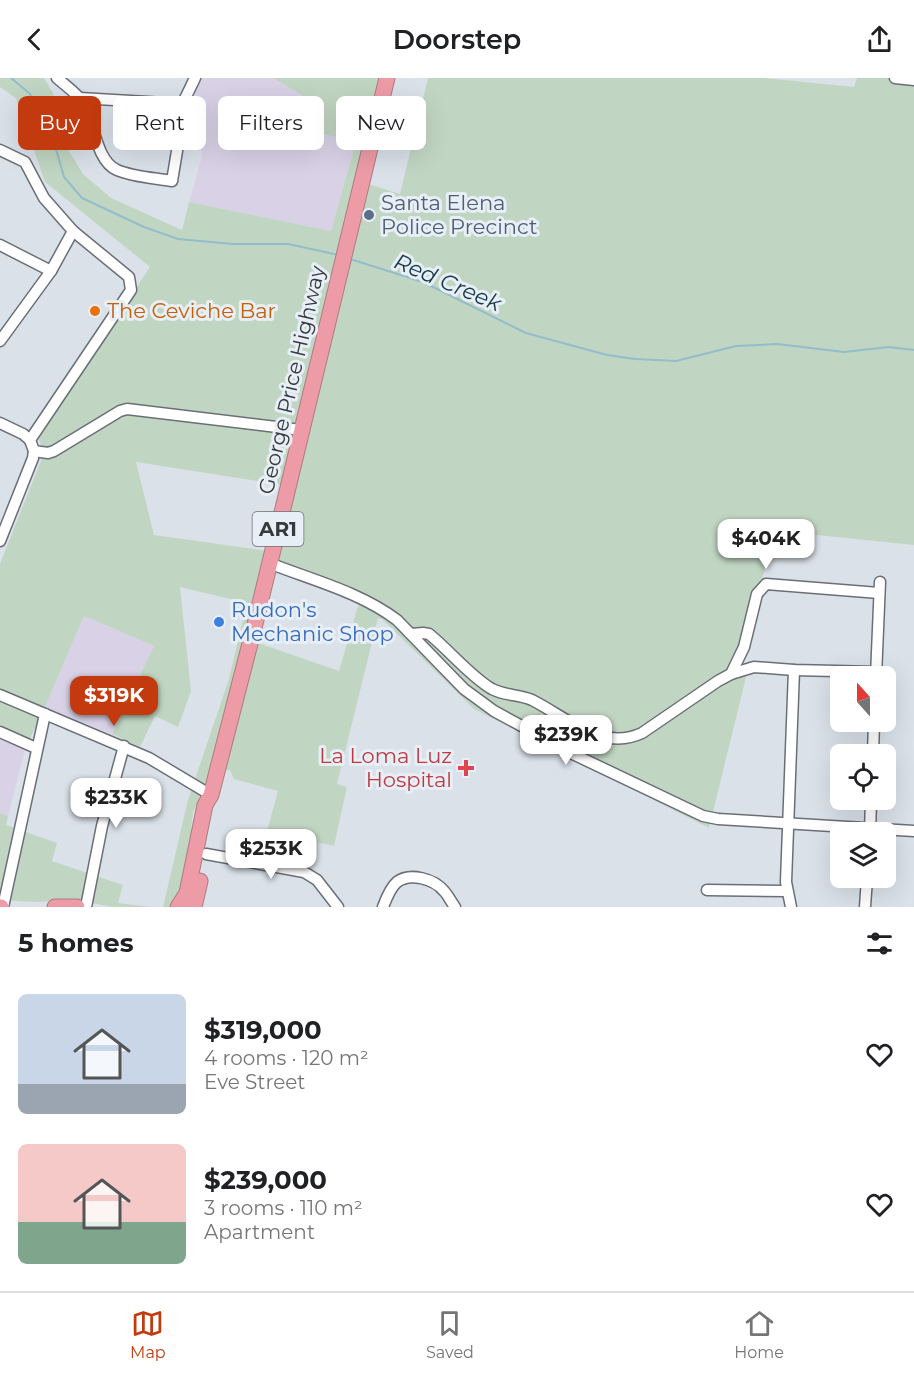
<!DOCTYPE html>
<html lang="en">
<head>
<meta charset="utf-8">
<style>
	:root { --surface:#fff; --page:#f2f2f2; --text:#202124; --muted:#757577; --line:#e0e0e0; --accent:#c23a0d }
	body { margin:0; font-family:Montserrat,sans-serif; background:var(--page); color:var(--text); height:100vh; display:flex; flex-direction:column; font-size:22px; white-space:nowrap }
	* { box-sizing:border-box; margin:0 }
	p { font-size:20px; color:var(--muted) }
	.icon { flex:none; width:33px; height:33px; fill:none; stroke:currentColor; stroke-width:2; stroke-linecap:round; stroke-linejoin:round }
	.map { position:relative; height:829px; overflow:hidden }
	.drawer { display:flex; flex-direction:column; background:var(--surface); flex:1 }
	.drawer>* { flex:none }
	.hud { position:absolute; left:18px; top:18px; width:600px; height:54px; display:flex; gap:12px }
	.needle { width:39px; rotate:339deg }
	.controls { position:absolute; left:830px; top:588px; display:grid; gap:12px }
	.controls a { display:grid; place-items:center; width:66px; height:66px; border-radius:9px; background:var(--surface); box-shadow:0 6px 24px #0002; font-size:30px }
	.price { position:absolute; translate:-50% -51px; padding:0 14px; border-radius:12px; background:#fff; color:#222; font-size:20px; line-height:39px; filter:drop-shadow(0 2px 3px #0008) }
	.price::after { content:''; position:absolute; left:50%; top:36px; width:18px; height:14px; margin-left:-9px; background:inherit; clip-path:polygon(0 0,100% 0,50% 100%) }
	.price.on { background:var(--accent); color:#fff }
	ul { padding:0; list-style:none }
	li { display:flex; align-items:center; gap:18px; height:150px; padding:0 18px }
	li span { display:grid; place-items:center; flex:none; width:168px; height:120px; border-radius:9px; color:#555 }
	li>.icon { margin-inline-start:auto }
	span .icon { width:72px; height:72px; fill:#fffc; stroke-width:1 }
	li b { font-size:26px }
	h2 { display:flex; justify-content:space-between; align-items:center; height:72px; padding:0 18px; font-size:26px }
	.pill { padding:0 21px; border-radius:9px; background:var(--surface); box-shadow:0 6px 24px #0002; font-size:21px; line-height:54px }
	.pill.on { background:var(--accent); color:#fff }
	header { display:flex; justify-content:space-between; align-items:center; height:78px; padding:0 18px; background:var(--surface); font-size:27px; font-weight:600 }
	.dock { display:flex; justify-content:space-around; align-items:center; height:84px; border-top:2px solid var(--line); background:var(--surface); font-size:16px; color:var(--muted) }
	.dock a { display:grid; justify-items:center; gap:3px }
	.dock .on { color:var(--accent) }
	.map>svg:first-child { display:block }
	.industrial { fill:#d9d2e7 }
	.green { fill:#c1d6c2 }
	.lines { fill:none; stroke-linecap:round; stroke-linejoin:round }
	.stream { stroke:#93bdcb; stroke-width:2 }
	.minor-casing { stroke:#6a6f77; stroke-width:13 }
	.highway-casing { stroke:#ad7a82; stroke-width:17 }
	.minor { stroke:#fff; stroke-width:10 }
	.highway { stroke:#ed9ca7; stroke-width:15 }
	.service-dot { fill:#5c6f8a; stroke:#e7eef6; stroke-width:2 }
	.food-dot { fill:#e8710a; stroke:#e7eef6; stroke-width:2 }
	.shop-dot { fill:#3f7fe0; stroke:#e7eef6; stroke-width:2 }
	.health-dot { fill:#e0444e; stroke:#e7eef6; stroke-width:2 }
	.labels { text-anchor:middle; stroke-width:6; stroke-linejoin:round; paint-order:stroke }
	.shield { fill:#e7eef6; stroke:#6c7074; stroke-width:1.5 }
	.shield-label { font-size:20px; font-weight:bold; fill:#373a3d }
	.service-label { font-size:21px; fill:#4e5e75; stroke:#e7eef6; text-anchor:start }
	.food-label { font-size:21px; fill:#c56008; stroke:#e7eef6; text-anchor:start }
	.street-label { font-size:21px; fill:#373a3d; stroke:#e7eef6 }
	.shop-label { font-size:21px; fill:#366cbe; stroke:#e7eef6; text-anchor:start }
	.health-label { font-size:21px; fill:#be3a42; stroke:#e7eef6; text-anchor:end }
	.water-label { font-size:22px; font-style:italic; fill:#143a45; stroke:#e7eef6 }
</style>
</head>
<body>
<header><svg class="icon" aria-label="back" viewBox="0 0 24 24"><path d="M15 5l-7 7 7 7"/></svg>Doorstep<svg class="icon" aria-label="share" viewBox="0 0 24 24"><path d="M12 15V3M7 8l5-5 5 5M5 13v7h14v-7"/></svg></header>
<div class="map">
<svg width="914" height="829" viewBox="0 0 914 829">
	<rect width="100%" height="100%" fill="#dae1e9"/>
	<!-- industrial -->
	<g class="industrial">
		<polygon points="198,0 273,0 305,19 300,51 356,62 331,153 189,124 202,78 194,8"/>
		<polygon points="84,538 154,568 112,656 45,629"/>
		<polygon points="0,661 25,671 8,738 0,735"/>
	</g>
	<!-- green -->
	<g class="green">
		<polygon points="0,0 44,0 53,15 56,35 69,73 83,96 111,120 182,152 189,124 331,153 356,63 299,51 305,19 273,0 383,0 283,407 136,384 154,457 268,473 213,691 193,734 191,750 193,762 185,807 171,829 163,829 188,722 229,601 247,525 180,509 191,613 178,649 155,638 140,669 112,656 154,568 84,538 45,629 25,671 0,661 0,486 44,375 38,359 150,189 45,104 16,20 0,9"/>
		<polygon points="428,0 764,0 854,9 857,0 914,0 914,467 778,453 729,598 747,595 709,750 474,631 383,542 378,540 337,706 347,709 334,768 267,753 278,713 234,701 230,692 225,692 258,565 339,593 360,521 275,488 365,105 400,116"/>
		<polygon points="0,735 8,738 6,747 57,765 52,783 123,807 118,825 150,829 113,829 75,822 36,824 0,822"/>
	</g>
	<g class="lines">
		<!-- stream -->
		<g class="stream">
			<polyline points="11,0 29,15 46,37 64,99 82,120 144,149 178,161 233,166 288,166 339,177"/>
			<polyline points="350,181 423,204 526,255 607,277 635,281 676,283 736,268 777,266 844,274 889,269 914,272"/>
		</g>
		<!-- minor casing -->
		<g class="minor-casing">
			<g id="minor">
				<path d="M 57,0 C 66,8 78,16 84,26 C 94,44 96,83 117,92 C 133,99 155,100 172,103 L 179,61 L 180,31 L 195,0"/>
				<polyline points="895,0 914,2"/>
				<polyline points="80,20 182,26"/>
				<polyline points="0,72 25,84 44,120 73,153 129,199 131,212 30,362 34,373 33,380 0,463"/>
				<polyline points="0,167 51,193"/>
				<polyline points="0,263 51,193 73,153"/>
				<polyline points="0,345 23,356 30,362"/>
				<polyline points="34,373 48,375 54,373 120,333 127,331 301,352"/>
				<path d="M 269,485 C 312,502 360,514 397,542 L 464,611 L 494,633 L 575,677 L 703,738 L 718,741 L 914,753"/>
				<path d="M 411,556 L 423,555 L 429,556 C 449,572 471,599 492,611 C 505,618 519,616 532,622 C 566,639 602,674 642,655 L 718,603 L 731,596 L 754,589 L 794,592 L 876,594"/>
				<polyline points="731,596 744,569 757,516 766,506 879,515"/>
				<polyline points="876,598 880,504"/>
				<polyline points="0,617 149,680 211,717"/>
				<polyline points="0,654 36,670"/>
				<polyline points="873,676 874,644"/>
				<polyline points="870,754 871,722"/>
				<polyline points="206,776 304,794 317,802 338,829"/>
				<polyline points="707,812 787,813"/>
				<polyline points="3,829 45,636"/>
				<polyline points="86,829 102,748 124,668"/>
				<path d="M 383,829 C 386,821 390,810 397,804 C 410,794 434,801 444,813 C 448,817 451,824 455,829"/>
				<polyline points="791,829 786,804 794,592"/>
				<polyline points="865,829 867,800"/>
			</g>
		</g>
		<!-- highway casing -->
		<g class="highway-casing">
			<g id="highway">
				<polyline points="0,829 1,829"/>
				<polyline points="55,829 77,829"/>
				<polyline points="178,829 187,815 205,727 211,717 256,542 387,0"/>
				<polyline points="194,829 200,803"/>
			</g>
		</g>
		<!-- minor -->
		<use href="#minor" class="minor"/>
		<!-- highway -->
		<use href="#highway" class="highway"/>
	</g>
	<!-- markers -->
	<circle class="service-dot" cx="369" cy="137" r="6"/>
	<circle class="food-dot" cx="95" cy="233" r="6"/>
	<circle class="shop-dot" cx="219" cy="544" r="6"/>
	<path class="health-dot" d="M463 681h6v6h6v6h-6v6h-6v-6h-6v-6h6z"/>
	<g class="labels">
		<!-- shield labels -->
		<rect class="shield" x="252.5" y="434" width="51" height="34" rx="4.5"/>
		<g class="shield-label">
			<text x="278" y="458">AR1</text>
		</g>
		<!-- service labels -->
		<g class="service-label">
			<text x="381" y="132">Santa Elena<tspan x="381" dy="24">Police Precinct</tspan></text>
		</g>
		<!-- food labels -->
		<g class="food-label">
			<text x="107" y="240">The Ceviche Bar</text>
		</g>
		<!-- street labels -->
		<g class="street-label">
			<text transform="translate(292 302) rotate(-77)" y="7">George Price Highway</text>
		</g>
		<!-- shop labels -->
		<g class="shop-label">
			<text x="231" y="539">Rudon's<tspan x="231" dy="24">Mechanic Shop</tspan></text>
		</g>
		<!-- health labels -->
		<g class="health-label">
			<text x="452" y="685">La Loma Luz<tspan x="452" dy="24">Hospital</tspan></text>
		</g>
		<!-- water labels -->
		<g class="water-label">
			<text transform="translate(448 204) rotate(23)" y="8">Red Creek</text>
		</g>
	</g>
</svg>
<div class="controls">
<a><svg class="needle" viewBox="-14 -14 28 28"><path d="M0-13l5 13h-10z" fill="#e53935"/><path d="M0 13l5-13h-10z" fill="#757577"/></svg></a>
<a><svg class="icon" aria-label="locate" viewBox="0 0 24 24"><circle cx="12" cy="12" r="6"/><path d="M12 2v4M12 18v4M2 12h4M18 12h4"/></svg></a>
<a><svg class="icon" aria-label="layers" viewBox="0 0 24 24"><path d="M12 4l9 5-9 5-9-5zM3 14l9 5 9-5"/></svg></a>
</div>
<b class="price" style="left:766px;top:492px">$404K</b>
<b class="price on" style="left:114px;top:649px">$319K</b>
<b class="price" style="left:566px;top:688px">$239K</b>
<b class="price" style="left:116px;top:751px">$233K</b>
<b class="price" style="left:271px;top:802px">$253K</b>
<div class="hud">
<a class="pill on">Buy</a>
<a class="pill">Rent</a>
<a class="pill">Filters</a>
<a class="pill">New</a>
</div>
</div>
<section class="drawer">
<h2>5 homes<svg class="icon" aria-label="filters" viewBox="0 0 24 24"><path d="M4 7h16M4 17h16"/><circle cx="9" cy="7" r="2"/><circle cx="15" cy="17" r="2"/></svg></h2>
<ul>
<li><span style="background:linear-gradient(#c9d6e8 75%,#9aa5b1 0)"><svg class="icon" aria-label="home" viewBox="0 0 24 24"><path d="M3 11l9-7 9 7M6 9v11h12V9"/></svg></span><div><b>$319,000</b><p>4 rooms · 120 m²</p><p>Eve Street</p></div><svg class="icon" aria-label="heart" viewBox="0 0 24 24"><path d="M12 20l-8-8c-3-5 5-10 8-4 3-6 11-1 8 4z"/></svg></li>
<li><span style="background:linear-gradient(#f6c9c9 65%,#7fa58c 0)"><svg class="icon" aria-label="home" viewBox="0 0 24 24"><path d="M3 11l9-7 9 7M6 9v11h12V9"/></svg></span><div><b>$239,000</b><p>3 rooms · 110 m²</p><p>Apartment</p></div><svg class="icon" aria-label="heart" viewBox="0 0 24 24"><path d="M12 20l-8-8c-3-5 5-10 8-4 3-6 11-1 8 4z"/></svg></li>
</ul>
</section>
<nav class="dock">
<a class="on"><svg class="icon" aria-label="map" viewBox="0 0 24 24"><path d="M3 6l6-2 6 2 6-2v14l-6 2-6-2-6 2zM9 4v14M15 6v14"/></svg>Map</a>
<a><svg class="icon" aria-label="saved" viewBox="0 0 24 24"><path d="M7 4h10v16l-5-4-5 4z"/></svg>Saved</a>
<a><svg class="icon" aria-label="home" viewBox="0 0 24 24"><path d="M3 11l9-7 9 7M6 9v11h12V9"/></svg>Home</a>
</nav>
</body>
</html>
